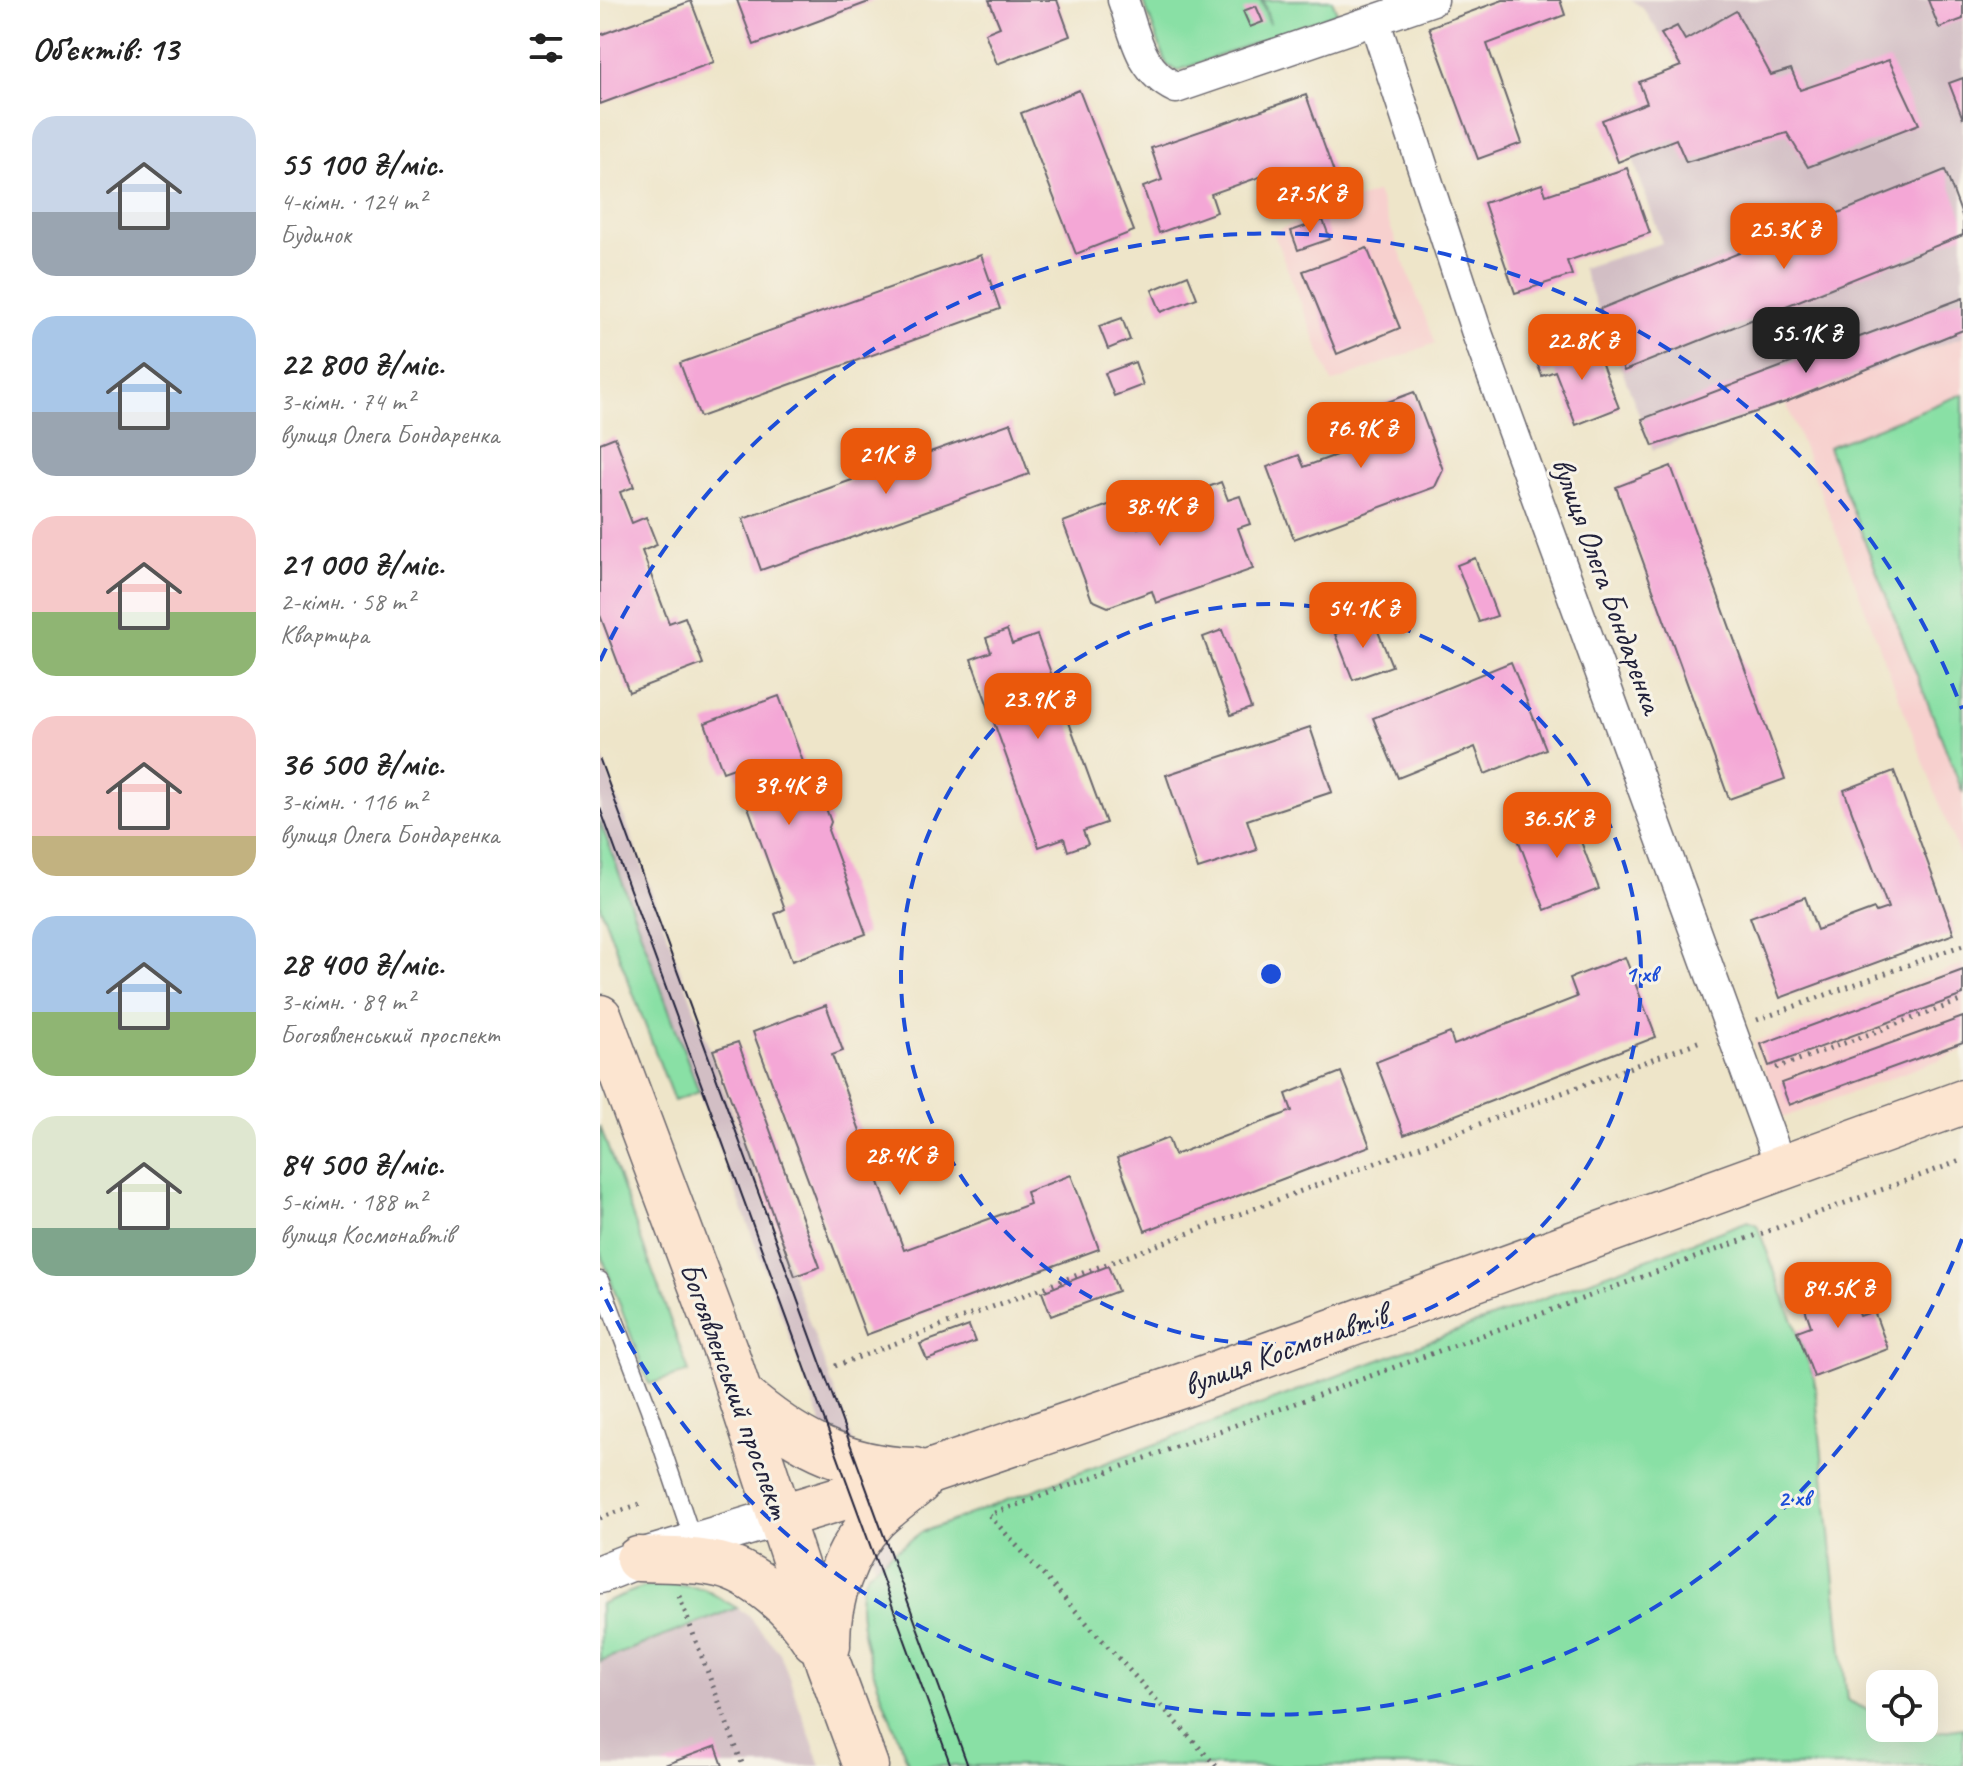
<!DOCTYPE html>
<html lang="uk">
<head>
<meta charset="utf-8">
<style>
	:root { --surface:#fff; --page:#f2f2f2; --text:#222; --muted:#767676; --accent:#ea580c }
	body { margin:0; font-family:Caveat,sans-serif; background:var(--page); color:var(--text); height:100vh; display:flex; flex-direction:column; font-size:30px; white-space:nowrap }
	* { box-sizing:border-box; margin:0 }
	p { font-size:26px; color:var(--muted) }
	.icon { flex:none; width:44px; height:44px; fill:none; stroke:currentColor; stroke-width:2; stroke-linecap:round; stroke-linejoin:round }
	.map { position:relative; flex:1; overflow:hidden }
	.drawer { display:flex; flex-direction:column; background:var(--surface); width:600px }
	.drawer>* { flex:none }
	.tools { position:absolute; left:1266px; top:1670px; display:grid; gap:16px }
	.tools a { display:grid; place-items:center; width:72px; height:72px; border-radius:16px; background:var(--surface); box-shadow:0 8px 32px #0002; font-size:40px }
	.price { position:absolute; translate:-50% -68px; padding:0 18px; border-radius:16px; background:var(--accent); color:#fff; font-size:26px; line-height:52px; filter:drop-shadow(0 2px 4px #0008) }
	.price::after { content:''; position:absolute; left:50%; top:48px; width:24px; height:18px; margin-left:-12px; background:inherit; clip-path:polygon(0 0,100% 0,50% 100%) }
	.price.current { background:#222; color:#fff }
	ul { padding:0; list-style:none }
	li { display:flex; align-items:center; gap:24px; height:200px; padding:0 32px }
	li span { display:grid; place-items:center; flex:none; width:224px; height:160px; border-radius:24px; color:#555 }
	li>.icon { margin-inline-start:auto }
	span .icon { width:96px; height:96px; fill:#fffc; stroke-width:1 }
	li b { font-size:34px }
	h2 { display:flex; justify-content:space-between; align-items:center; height:96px; padding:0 32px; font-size:34px }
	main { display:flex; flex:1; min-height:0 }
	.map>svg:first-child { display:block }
	.built { fill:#f7d0ce }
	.industrial { fill:#d2bec4 }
	.green { fill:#89e0a5; stroke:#568170; stroke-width:2 }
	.building { fill:#f4a7d6 }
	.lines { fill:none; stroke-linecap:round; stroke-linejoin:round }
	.service-casing { stroke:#69666d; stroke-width:19 }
	.minor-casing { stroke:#69666d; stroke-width:33 }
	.tertiary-casing { stroke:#69666d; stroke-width:41 }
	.secondary-casing { stroke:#69666d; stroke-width:47 }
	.path { stroke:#69666d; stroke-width:5; stroke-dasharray:2 6; stroke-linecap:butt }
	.service { stroke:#fff; stroke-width:16 }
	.minor { stroke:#fff; stroke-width:30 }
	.tertiary { stroke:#fff; stroke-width:38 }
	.secondary { stroke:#fce5d0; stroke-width:44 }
	.tram { stroke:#22223b; stroke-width:2 }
	.ring { fill:none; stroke:#1d4ed8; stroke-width:4; stroke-dasharray:14 10 }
	.labels { text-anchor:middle; stroke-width:6; stroke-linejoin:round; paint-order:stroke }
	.street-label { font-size:32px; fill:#22223b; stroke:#f7f3e8 }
	.centre { fill:#1d4ed8; stroke:#f7f3e8; stroke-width:4 }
	.ring-label { font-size:24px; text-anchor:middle; font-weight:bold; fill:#1d4ed8; stroke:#f7f3e8; stroke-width:6; stroke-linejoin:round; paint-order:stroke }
</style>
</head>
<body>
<main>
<section class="drawer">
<h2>Об’єктів: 13<svg class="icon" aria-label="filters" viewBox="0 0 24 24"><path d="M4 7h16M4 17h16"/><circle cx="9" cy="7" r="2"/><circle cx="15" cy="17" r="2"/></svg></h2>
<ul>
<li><span style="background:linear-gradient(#c9d6e8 60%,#9aa5b1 0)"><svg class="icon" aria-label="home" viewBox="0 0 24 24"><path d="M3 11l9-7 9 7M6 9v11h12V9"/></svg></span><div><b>55 100 ₴/міс.</b><p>4-кімн. · 124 m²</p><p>Будинок</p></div></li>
<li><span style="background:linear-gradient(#a9c7e8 60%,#9aa5b1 0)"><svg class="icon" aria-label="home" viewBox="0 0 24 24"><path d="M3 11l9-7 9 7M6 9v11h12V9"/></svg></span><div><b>22 800 ₴/міс.</b><p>3-кімн. · 74 m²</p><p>вулиця Олега Бондаренка</p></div></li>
<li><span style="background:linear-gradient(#f6c9c9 60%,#8fb573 0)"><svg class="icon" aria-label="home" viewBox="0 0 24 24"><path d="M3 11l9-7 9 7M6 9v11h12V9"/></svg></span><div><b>21 000 ₴/міс.</b><p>2-кімн. · 58 m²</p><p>Квартира</p></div></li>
<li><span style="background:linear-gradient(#f6c9c9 75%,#c2b280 0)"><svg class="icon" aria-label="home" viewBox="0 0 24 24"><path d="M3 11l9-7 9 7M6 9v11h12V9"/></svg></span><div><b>36 500 ₴/міс.</b><p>3-кімн. · 116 m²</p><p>вулиця Олега Бондаренка</p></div></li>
<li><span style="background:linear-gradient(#a9c7e8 60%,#8fb573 0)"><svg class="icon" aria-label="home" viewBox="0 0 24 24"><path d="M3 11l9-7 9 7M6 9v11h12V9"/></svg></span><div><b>28 400 ₴/міс.</b><p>3-кімн. · 89 m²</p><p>Богоявленський проспект</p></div></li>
<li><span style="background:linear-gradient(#dfe7d0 70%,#7fa58c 0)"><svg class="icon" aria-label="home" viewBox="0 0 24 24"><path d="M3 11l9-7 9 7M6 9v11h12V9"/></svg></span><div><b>84 500 ₴/міс.</b><p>5-кімн. · 188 m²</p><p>вулиця Космонавтів</p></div></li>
</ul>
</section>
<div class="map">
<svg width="1363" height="1766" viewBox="0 0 1363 1766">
	<rect width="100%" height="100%" fill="#f7f3e8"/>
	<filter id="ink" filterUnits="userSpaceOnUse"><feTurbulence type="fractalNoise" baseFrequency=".0125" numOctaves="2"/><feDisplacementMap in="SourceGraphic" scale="16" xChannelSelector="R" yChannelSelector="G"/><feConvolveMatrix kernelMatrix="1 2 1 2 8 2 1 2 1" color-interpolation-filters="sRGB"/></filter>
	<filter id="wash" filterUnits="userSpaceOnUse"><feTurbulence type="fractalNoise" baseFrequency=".006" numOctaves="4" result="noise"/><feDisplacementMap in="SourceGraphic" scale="32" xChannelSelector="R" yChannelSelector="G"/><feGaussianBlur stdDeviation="1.8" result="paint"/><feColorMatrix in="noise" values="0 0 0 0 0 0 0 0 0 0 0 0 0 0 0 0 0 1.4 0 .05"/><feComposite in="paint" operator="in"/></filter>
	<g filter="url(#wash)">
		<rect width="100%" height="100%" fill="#eee5c9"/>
		<!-- built -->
		<g class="built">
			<polygon points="777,192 835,343 732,383 673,232"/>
			<polygon points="1363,337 1363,865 1186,402"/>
			<polygon points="1363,964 1363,1051 1182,1118 1154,1042"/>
		</g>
		<!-- industrial -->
		<g class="industrial">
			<polygon points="1031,0 1363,0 1363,337 1053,450 982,268 1062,243 1032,156 1104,128 1081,66 1042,7"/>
			<polygon points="0,751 372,1766 348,1766 99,1092 0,820"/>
			<polygon points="137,1608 147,1614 180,1653 221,1766 0,1766 0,1661"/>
		</g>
		<!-- green -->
		<g class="green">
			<polygon points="543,0 661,0 670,24 663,0 732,0 737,13 577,71 567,65"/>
			<polygon points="1363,394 1363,793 1228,447"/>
			<polygon points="0,821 99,1092 74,1101 0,906"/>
			<polygon points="0,1126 89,1372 49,1384 0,1251"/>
			<path d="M 1148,1221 L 1157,1225 L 1214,1377 L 1247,1700 L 1280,1716 L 1280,1728 L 1304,1728 L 1318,1735 L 1363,1728 L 1363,1766 L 309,1766 C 293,1720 243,1619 266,1576 C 272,1565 309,1542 320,1533 Z"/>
			<polygon points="72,1584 104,1589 137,1608 0,1661 0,1604 43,1587"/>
		</g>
		<g id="blocks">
			<!-- building -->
			<g class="building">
				<polygon points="137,0 274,0 154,45"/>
				<polygon points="389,0 457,0 470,36 397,64 385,33 400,27"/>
				<polygon points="903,0 960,0 965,15 887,44 922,143 878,159 829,27"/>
				<polygon points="1328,0 1363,0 1363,19 1339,28"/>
				<polygon points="91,1 114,62 0,104 0,35"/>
				<polygon points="656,6 663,22 650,27 643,11"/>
				<polygon points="1136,11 1171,75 1191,69 1200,90 1289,60 1319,124 1208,167 1187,133 1086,162 1076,139 1018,162 1002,120 1047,103 1039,82 1081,66 1061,34 1077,26 1085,40"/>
				<polygon points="1363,78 1363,119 1349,83"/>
				<polygon points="479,90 534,231 476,254 421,113"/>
				<polygon points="706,95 738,184 679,204 668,174 611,194 617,212 559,233 543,187 562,180 551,148"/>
				<polygon points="1027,168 1050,233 967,261 972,275 915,293 884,203 942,184 946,195"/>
				<polygon points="1345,170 1363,218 1363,235 1024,371 1000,309"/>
				<polygon points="723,220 730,239 698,250 691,231"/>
				<polygon points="767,248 800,328 737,354 703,271"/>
				<polygon points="381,255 400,309 100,417 80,363"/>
				<polygon points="588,275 597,298 561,312 552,290"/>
				<polygon points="1363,298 1363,330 1186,402 1053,446 1042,419"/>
				<polygon points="522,318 530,340 508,349 499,326"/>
				<polygon points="993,341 1019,408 976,425 955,371 942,376 937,363"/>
				<polygon points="535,362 543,385 514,396 505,373"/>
				<polygon points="814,392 843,470 835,487 694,539 667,467 699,455 704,467 766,444 755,414"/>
				<polygon points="411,423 429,474 161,570 143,519"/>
				<polygon points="15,437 34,487 20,492 32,523 46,517 57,545 42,551 69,623 85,617 103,664 29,692 0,615 0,443"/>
				<polygon points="1071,466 1185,779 1129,799 1016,487"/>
				<polygon points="621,482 628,500 640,496 650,524 638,528 653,569 556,603 552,591 508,607 492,600 463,522 527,498 538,528 595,507 590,494"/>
				<polygon points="875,558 897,616 879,622 857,565"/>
				<polygon points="773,619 792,666 753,680 735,634"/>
				<polygon points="407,630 412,644 437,635 506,823 483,831 488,844 468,851 464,838 439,847 371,659 391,652 386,638"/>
				<polygon points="622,630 651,708 631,715 603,637"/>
				<polygon points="911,662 946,749 885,774 875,747 798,778 773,718"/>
				<polygon points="179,696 217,800 224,803 231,822 228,830 266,934 192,961 175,914 185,909 134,768 123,772 105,723"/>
				<polygon points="710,727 732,792 647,820 657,850 598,869 566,775"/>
				<polygon points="1294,771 1354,934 1180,998 1150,917 1205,897 1217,930 1274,909 1276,912 1288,908 1244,790"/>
				<polygon points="969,810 999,889 945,910 915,831"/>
				<polygon points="1025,957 1056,1037 804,1135 776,1062 850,1033 854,1045 977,997 970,978"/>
				<polygon points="1363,970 1363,995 1169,1066 1161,1044"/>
				<polygon points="226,1005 243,1051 232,1055 304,1250 430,1204 426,1192 471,1175 499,1249 266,1335 153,1032"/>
				<polygon points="1363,1017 1363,1042 1189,1105 1181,1083"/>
				<polygon points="138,1042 220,1267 195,1276 113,1050"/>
				<polygon points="741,1072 770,1146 545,1231 517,1158 568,1138 574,1155 692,1111 686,1094"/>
				<polygon points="508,1266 518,1291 451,1316 442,1292"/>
				<polygon points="1247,1280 1260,1316 1274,1311 1288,1349 1214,1377 1197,1331 1211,1326 1201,1297"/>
				<polygon points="369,1326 375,1342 327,1360 320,1344"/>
				<polygon points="116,1746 123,1766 62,1766"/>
			</g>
		</g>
	</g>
	<g filter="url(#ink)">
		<use href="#blocks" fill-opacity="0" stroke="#69666d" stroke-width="2"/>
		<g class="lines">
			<!-- service casing -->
			<g class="service-casing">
				<polyline id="service" points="0,1280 49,1409 94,1543"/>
			</g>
			<!-- minor casing -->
			<g class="minor-casing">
				<g id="minor">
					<path d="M 523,0 C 536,36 539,70 576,88 L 833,0"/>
					<polyline points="775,22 878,336 1182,1170"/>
				</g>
			</g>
			<!-- tertiary casing -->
			<g class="tertiary-casing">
				<polyline id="tertiary" points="0,1574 38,1559 182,1516"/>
			</g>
			<!-- secondary casing -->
			<g class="secondary-casing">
				<g id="secondary">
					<polyline points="0,1017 127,1355 228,1663 266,1766"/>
					<path d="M 141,1395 C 193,1440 243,1468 314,1470"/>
					<polyline points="182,1516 332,1471 587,1384 1363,1102"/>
					<path d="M 38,1559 C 65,1560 93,1559 119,1565 C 155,1573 196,1610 214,1640"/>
					<path d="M 228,1646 C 227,1601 244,1552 275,1519 C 288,1506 304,1495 318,1483"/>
				</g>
			</g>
			<!-- path -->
			<g class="path">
				<polyline points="1157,1020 1363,945"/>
				<polyline points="1176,1068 1363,1000"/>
				<polyline points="235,1366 1103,1040"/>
				<polyline points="0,1518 43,1503"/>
				<polyline points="79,1596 143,1766"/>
				<polyline points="616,1766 389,1515 1363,1160"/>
			</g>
			<!-- service -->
			<use href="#service" class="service"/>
			<!-- minor -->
			<use href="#minor" class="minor"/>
			<!-- tertiary -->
			<use href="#tertiary" class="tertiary"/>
			<!-- secondary -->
			<use href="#secondary" class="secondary"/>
			<!-- tram -->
			<g class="tram">
				<polyline points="0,760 368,1766"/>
				<polyline points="0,808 351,1766"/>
			</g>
		</g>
	</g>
	<!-- distance rings -->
	<g class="ring">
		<circle cx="671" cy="974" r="370"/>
		<path d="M1362 1239A740 740 0 0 1 0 1287M0 661A740 740 0 0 1 1362 709"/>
	</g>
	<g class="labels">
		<!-- street labels -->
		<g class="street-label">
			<text transform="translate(1008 585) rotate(70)" y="11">вулиця Олега Бондаренка</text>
			<text transform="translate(685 1349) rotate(-20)" y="11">вулиця Космонавтів</text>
			<text transform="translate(136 1390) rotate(70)" y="11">Богоявленський проспект</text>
		</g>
	</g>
	<circle cx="671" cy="974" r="12" class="centre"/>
	<g class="ring-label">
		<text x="1041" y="982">1 хв</text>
		<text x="1194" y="1506">2 хв</text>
	</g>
</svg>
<div class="tools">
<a><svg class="icon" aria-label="locate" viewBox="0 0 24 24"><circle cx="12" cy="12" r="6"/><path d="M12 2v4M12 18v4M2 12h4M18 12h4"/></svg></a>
</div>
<b class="price" style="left:710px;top:235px">27.5K ₴</b>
<b class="price" style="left:1184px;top:271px">25.3K ₴</b>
<b class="price current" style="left:1206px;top:375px">55.1K ₴</b>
<b class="price" style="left:982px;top:382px">22.8K ₴</b>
<b class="price" style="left:761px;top:470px">76.9K ₴</b>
<b class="price" style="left:286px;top:496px">21K ₴</b>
<b class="price" style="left:560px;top:548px">38.4K ₴</b>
<b class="price" style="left:763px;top:650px">54.1K ₴</b>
<b class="price" style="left:438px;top:741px">23.9K ₴</b>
<b class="price" style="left:189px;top:827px">39.4K ₴</b>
<b class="price" style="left:957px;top:860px">36.5K ₴</b>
<b class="price" style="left:300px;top:1197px">28.4K ₴</b>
<b class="price" style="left:1238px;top:1330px">84.5K ₴</b>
</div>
</main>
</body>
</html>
